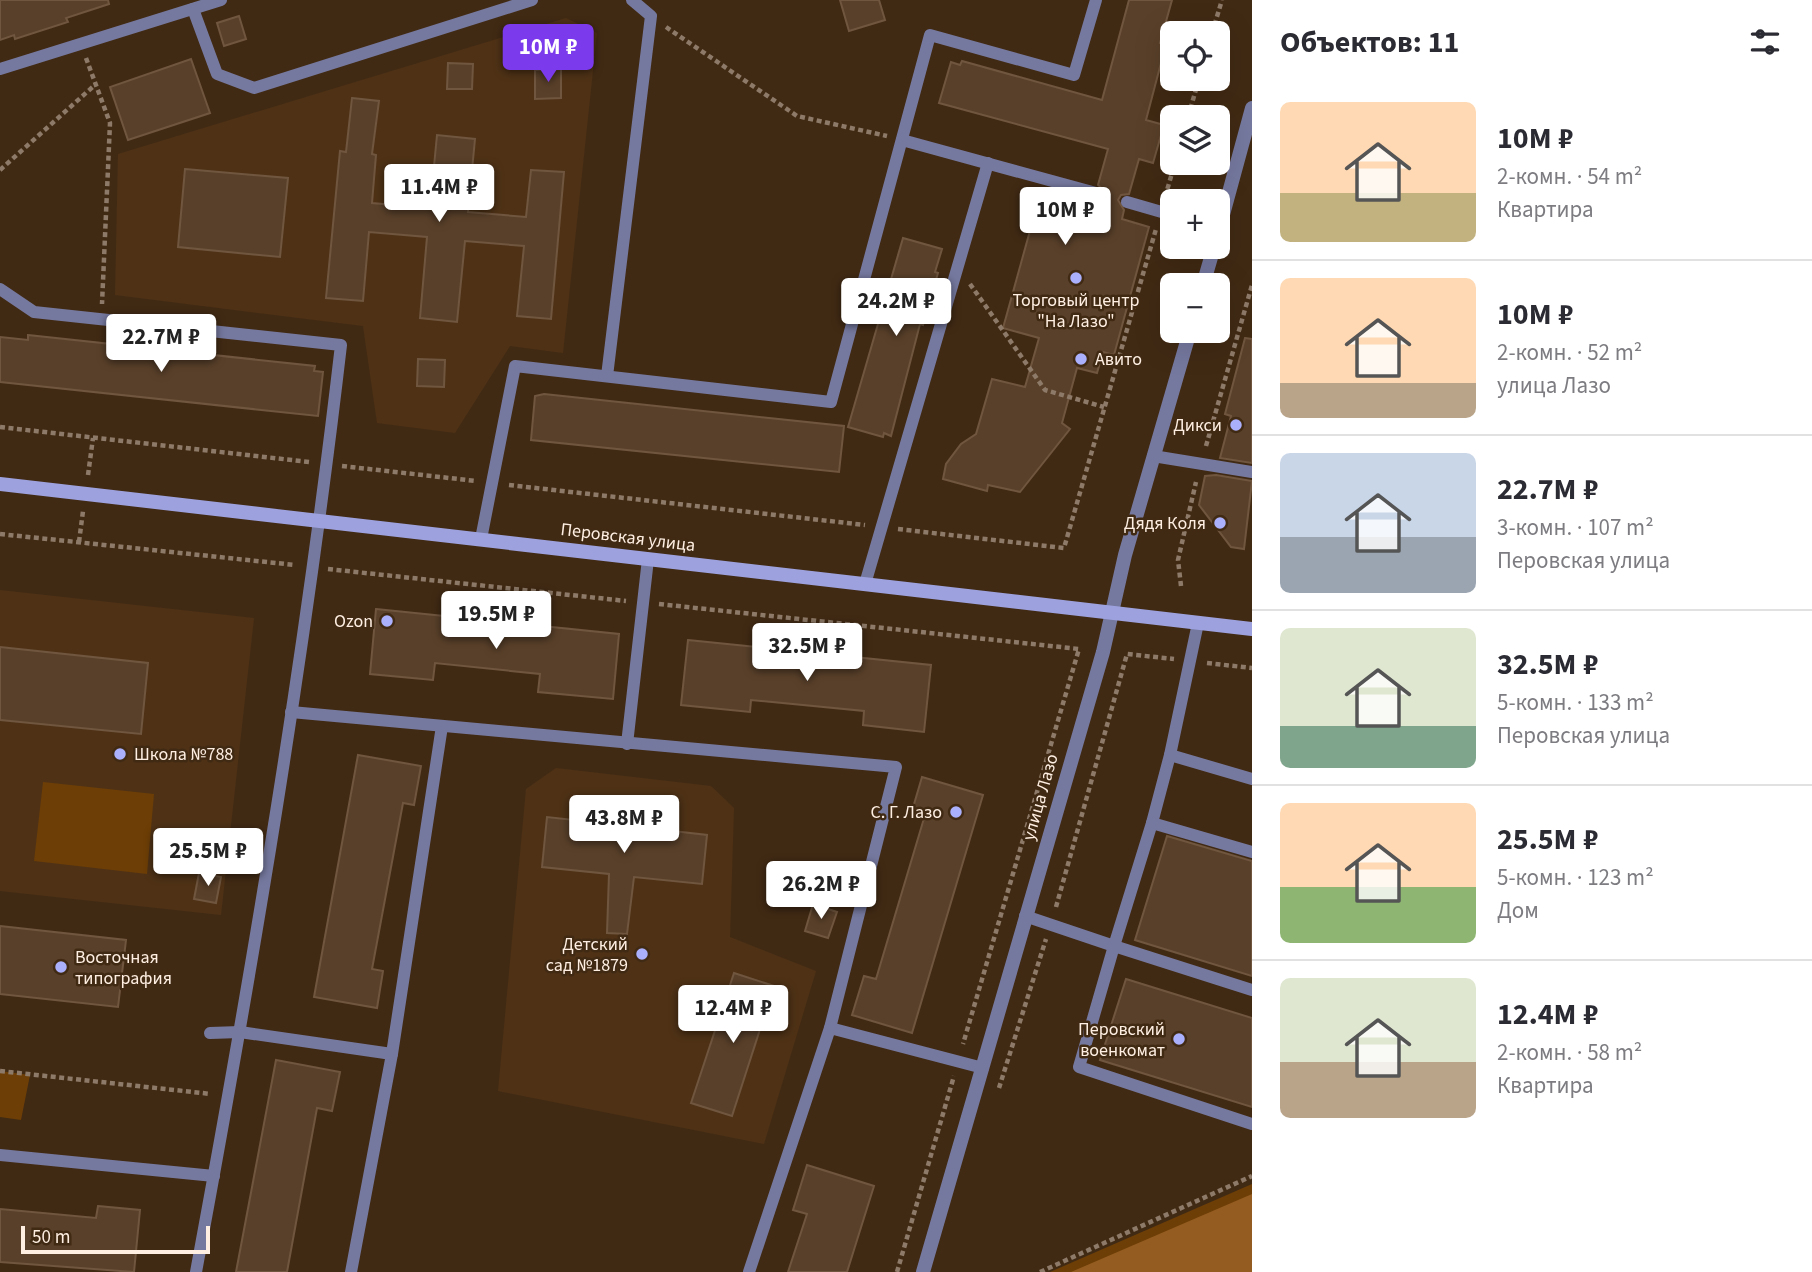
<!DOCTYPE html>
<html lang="ru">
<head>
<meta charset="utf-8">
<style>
	:root { --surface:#fff; --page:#f2f2f3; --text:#2b2b33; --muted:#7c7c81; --line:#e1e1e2; --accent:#7c3aed }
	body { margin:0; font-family:"Source Sans 3",sans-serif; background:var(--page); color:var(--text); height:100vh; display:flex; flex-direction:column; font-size:26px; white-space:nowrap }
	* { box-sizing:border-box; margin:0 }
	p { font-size:23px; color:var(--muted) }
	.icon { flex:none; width:38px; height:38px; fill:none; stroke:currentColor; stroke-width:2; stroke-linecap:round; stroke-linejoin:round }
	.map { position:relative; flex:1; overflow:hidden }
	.sheet { display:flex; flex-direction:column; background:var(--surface); width:560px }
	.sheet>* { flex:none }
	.tools { position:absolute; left:1160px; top:21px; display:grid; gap:14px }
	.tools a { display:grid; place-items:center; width:70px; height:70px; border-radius:10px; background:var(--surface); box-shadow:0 7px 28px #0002; font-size:35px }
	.scale { position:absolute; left:21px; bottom:18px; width:189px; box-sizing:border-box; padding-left:7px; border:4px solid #feefe2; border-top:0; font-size:19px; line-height:24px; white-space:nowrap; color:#feefe2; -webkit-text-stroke:5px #412a14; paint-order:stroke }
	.price { position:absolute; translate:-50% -60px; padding:0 16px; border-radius:7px; background:#fff; color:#222; font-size:23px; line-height:46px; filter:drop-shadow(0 2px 4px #0008) }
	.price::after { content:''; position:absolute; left:50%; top:42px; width:21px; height:16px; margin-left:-10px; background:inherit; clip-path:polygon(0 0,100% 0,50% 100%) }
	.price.active { background:var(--accent); color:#fff }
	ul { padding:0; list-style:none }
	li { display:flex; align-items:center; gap:21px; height:175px; padding:0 28px }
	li+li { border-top:2px solid var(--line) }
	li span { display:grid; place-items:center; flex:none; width:196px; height:140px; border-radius:10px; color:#555 }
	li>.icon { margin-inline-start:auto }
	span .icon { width:84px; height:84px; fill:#fffc; stroke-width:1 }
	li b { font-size:30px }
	h2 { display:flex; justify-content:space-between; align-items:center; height:84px; padding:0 28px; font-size:30px }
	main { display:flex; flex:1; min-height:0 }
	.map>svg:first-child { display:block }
	.built { fill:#4f3216 }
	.green { fill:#6d3e06 }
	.forest { fill:#945c20 }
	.building { fill:#59402a; stroke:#70563f; stroke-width:2 }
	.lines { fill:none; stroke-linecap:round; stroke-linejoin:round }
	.path { stroke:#8e7a68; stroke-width:4.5; stroke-dasharray:5 3.5; stroke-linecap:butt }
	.lane { stroke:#76799f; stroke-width:12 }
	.street { stroke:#76799f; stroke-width:14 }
	.secondary { stroke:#9da2df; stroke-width:14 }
	.poi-dot { fill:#aab0fb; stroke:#412a14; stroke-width:2.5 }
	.labels { text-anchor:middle; stroke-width:5; stroke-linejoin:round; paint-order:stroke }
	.poi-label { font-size:18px; fill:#feefe2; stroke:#412a14; text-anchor:end }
	.street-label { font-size:18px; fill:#feefe2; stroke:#412a14 }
</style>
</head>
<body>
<main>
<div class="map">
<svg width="1252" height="1272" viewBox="0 0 1252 1272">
	<rect width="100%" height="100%" fill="#412a14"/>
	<!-- built -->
	<g class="built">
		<polygon points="566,18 597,33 563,353 510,346 455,433 377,423 363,326 115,295 118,154"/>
		<polygon points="0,590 254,618 221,915 0,891"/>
		<polygon points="556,768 711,786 734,808 730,937 816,971 764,1144 498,1091 526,789"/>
	</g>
	<!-- green -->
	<g class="green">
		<polygon points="43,782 154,794 147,874 34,861"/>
		<polygon points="0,1071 30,1075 21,1120 0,1117"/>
		<polygon points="1252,1184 1252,1272 1050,1272"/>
	</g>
	<!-- forest -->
	<polygon class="forest" points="1252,1194 1252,1272 1071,1272"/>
	<!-- building -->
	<g class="building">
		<polygon points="0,0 108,0 109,4 66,18 68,22 15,39 14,35 0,40"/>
		<polygon points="840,0 879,0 885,20 849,31"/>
		<polygon points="1129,0 1172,0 1160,43 1166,44 1146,120 1164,125 1153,163 1139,159 1129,194 1121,195 1118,200 1124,210 1122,219 1149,227 1114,355 1103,352 1097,373 1077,368 1062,423 1070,429 1020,492 988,485 987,491 943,479 946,464 961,444 976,434 992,379 1025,387 1039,338 1003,328 1041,191 1093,205 1094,201 1102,200 1105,191 1098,185 1108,149 939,103 951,62 960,65 962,61 1102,100"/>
		<polygon points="239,16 246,39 224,46 217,23"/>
		<polygon points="557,28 584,31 582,60 554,57"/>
		<polygon points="191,59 210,113 128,140 110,87"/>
		<polygon points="448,63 473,64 472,89 447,89"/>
		<polygon points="561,69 561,98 535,99 535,70"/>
		<polygon points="352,98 379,101 372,154 376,155 372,203 430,208 437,135 475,139 468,212 526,217 531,170 564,172 551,319 517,316 524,246 465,241 457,322 420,318 427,237 369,232 363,301 326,298 340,151 346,152"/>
		<polygon points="185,169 288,178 280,257 178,247"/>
		<polygon points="903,238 942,249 935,272 938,273 923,325 920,324 891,436 884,433 883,437 848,427"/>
		<polygon points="28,335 315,366 314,371 323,372 318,416 0,382 0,337 28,340"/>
		<polygon points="1245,338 1252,339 1252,463 1220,458 1231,416 1225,414"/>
		<polygon points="418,359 445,360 444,387 417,386"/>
		<polygon points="544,394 844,426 839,472 531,440 535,396"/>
		<polygon points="1216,475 1252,481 1244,549 1231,547 1199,505 1205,476"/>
		<polygon points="376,609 619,634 613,699 538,692 540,674 435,663 433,680 370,674"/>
		<polygon points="688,640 931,665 924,732 863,725 864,711 751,700 750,712 681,705"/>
		<polygon points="0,647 148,663 141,734 0,720"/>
		<polygon points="358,755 421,766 414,805 403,803 372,969 383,971 377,1008 314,997"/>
		<polygon points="922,777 983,795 912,1033 852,1015 864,976 876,979 925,815 912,811"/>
		<polygon points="594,809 666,817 664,830 707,835 702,884 634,877 627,934 607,933 609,874 542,867 547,817 592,822"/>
		<polygon points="1167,836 1252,861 1252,976 1135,940"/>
		<polygon points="199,873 221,877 216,903 194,899"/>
		<polygon points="813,904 837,912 828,938 805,931"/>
		<polygon points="0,926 126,940 118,1007 0,994"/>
		<polygon points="734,973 774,986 732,1116 691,1103"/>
		<polygon points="1126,979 1252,1018 1252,1107 1100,1060"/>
		<polygon points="276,1060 340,1072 332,1111 317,1108 287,1272 236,1272"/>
		<polygon points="807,1165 874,1186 847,1272 788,1272 807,1214 793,1210"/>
		<polygon points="98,1206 140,1210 134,1272 0,1262 0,1209 96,1218"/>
	</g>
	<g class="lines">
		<!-- path -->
		<g class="path">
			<polyline points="666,27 797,116 887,136"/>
			<polyline points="1212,33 1222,0"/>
			<polyline points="86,58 110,123 102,304"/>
			<polyline points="1188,117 1199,79"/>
			<polyline points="0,170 96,84"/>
			<polyline points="1165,197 1175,163"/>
			<polyline points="970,284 1045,390 1104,407"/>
			<polyline points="0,427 309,462"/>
			<polyline points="1206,446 1252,285"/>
			<polyline points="342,466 476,481"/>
			<polyline points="88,475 93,438"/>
			<polyline points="509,485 865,525"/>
			<polyline points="898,529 1064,548 1156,229"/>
			<polyline points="0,534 295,565"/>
			<polyline points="79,542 83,511"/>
			<polyline points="328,569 626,601"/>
			<polyline points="1181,586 1178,560 1196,482"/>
			<polyline points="659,604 1079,649 963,1044"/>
			<polyline points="1207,663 1252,668"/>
			<polyline points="1056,907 1127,654 1174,659"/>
			<polyline points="0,1071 211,1094"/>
			<polyline points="999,1088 1046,939"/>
			<polyline points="897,1272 954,1076"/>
			<polyline points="1040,1272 1252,1176"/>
		</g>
		<!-- lane -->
		<g class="lane">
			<polyline points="193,9 217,74 254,88 532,0"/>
			<polyline points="0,69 221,0"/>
			<polyline points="902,140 1096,193"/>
			<polyline points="1127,202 1172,215"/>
			<path d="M 0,289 L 34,312 L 341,345 C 305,656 253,965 196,1272"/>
			<polyline points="607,376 651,16 632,0"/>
			<polyline points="1153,456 1252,472"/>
			<polyline points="481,539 515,366 831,402 930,35 1074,75 1096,0"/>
			<polyline points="865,584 988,163"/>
			<polyline points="1198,623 1170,755 1152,823 1252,852"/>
			<polyline points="291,712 896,767 830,1028 749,1272"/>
			<polyline points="627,744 648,559"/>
			<polyline points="1170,755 1252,779"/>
			<polyline points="1025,916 1114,946 1152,823"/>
			<polyline points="1252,990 1114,946 1079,1067 1252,1124"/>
			<polyline points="830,1028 983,1068"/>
			<polyline points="210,1033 240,1032 392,1054"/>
			<polyline points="0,1155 214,1176"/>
			<polyline points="351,1272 392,1054 442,726"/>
		</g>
		<!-- street -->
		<g class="street">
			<polyline points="1218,233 1252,108"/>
			<polyline points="1203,285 1214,247"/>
			<polyline points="923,1272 1103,652 1125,555 1190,331"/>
		</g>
		<!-- secondary -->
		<polyline class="secondary" points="0,484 1252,629"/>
	</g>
	<!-- markers -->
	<g class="poi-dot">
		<circle cx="1076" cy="278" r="7"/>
		<circle cx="1081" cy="359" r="7"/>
		<circle cx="1236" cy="425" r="7"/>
		<circle cx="1220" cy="523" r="7"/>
		<circle cx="387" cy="621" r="7"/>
		<circle cx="120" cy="754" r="7"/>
		<circle cx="956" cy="812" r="7"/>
		<circle cx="642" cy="954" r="7"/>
		<circle cx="61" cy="967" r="7"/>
		<circle cx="1179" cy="1039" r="7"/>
	</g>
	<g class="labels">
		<!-- poi labels -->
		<g class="poi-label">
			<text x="1076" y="306" text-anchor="middle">Торговый центр<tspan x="1076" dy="21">"На Лазо"</tspan></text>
			<text x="1095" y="365" text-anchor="start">Авито</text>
			<text x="1222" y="431">Дикси</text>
			<text x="1206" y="529">Дядя Коля</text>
			<text x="373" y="627">Ozon</text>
			<text x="134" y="760" text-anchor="start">Школа №788</text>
			<text x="942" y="818">С. Г. Лазо</text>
			<text x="628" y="950">Детский<tspan x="628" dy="21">сад №1879</tspan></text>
			<text x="75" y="963" text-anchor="start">Восточная<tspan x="75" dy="21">типография</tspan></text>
			<text x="1165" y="1035">Перовский<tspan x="1165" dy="21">военкомат</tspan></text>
		</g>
		<!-- street labels -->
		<g class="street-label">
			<text transform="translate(628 537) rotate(7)" y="6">Перовская улица</text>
			<text transform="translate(1040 797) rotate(-74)" y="6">улица Лазо</text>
		</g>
	</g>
</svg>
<div class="tools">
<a><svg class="icon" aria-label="locate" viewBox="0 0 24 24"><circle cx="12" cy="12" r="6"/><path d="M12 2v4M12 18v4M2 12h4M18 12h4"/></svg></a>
<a><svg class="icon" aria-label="layers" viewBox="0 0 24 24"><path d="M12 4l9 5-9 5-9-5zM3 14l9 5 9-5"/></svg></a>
<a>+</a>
<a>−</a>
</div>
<div class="scale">50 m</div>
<b class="price active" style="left:548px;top:84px">10M ₽</b>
<b class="price" style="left:439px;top:224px">11.4M ₽</b>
<b class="price" style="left:1065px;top:247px">10M ₽</b>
<b class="price" style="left:896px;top:338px">24.2M ₽</b>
<b class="price" style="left:161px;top:374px">22.7M ₽</b>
<b class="price" style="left:496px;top:651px">19.5M ₽</b>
<b class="price" style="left:807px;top:683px">32.5M ₽</b>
<b class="price" style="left:624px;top:855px">43.8M ₽</b>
<b class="price" style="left:208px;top:888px">25.5M ₽</b>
<b class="price" style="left:821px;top:921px">26.2M ₽</b>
<b class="price" style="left:733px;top:1045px">12.4M ₽</b>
</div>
<section class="sheet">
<h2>Объектов: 11<svg class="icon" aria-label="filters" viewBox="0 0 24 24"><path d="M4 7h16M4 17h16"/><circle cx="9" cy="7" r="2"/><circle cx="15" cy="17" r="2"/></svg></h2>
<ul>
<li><span style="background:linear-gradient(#ffd9b3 65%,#c2b280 0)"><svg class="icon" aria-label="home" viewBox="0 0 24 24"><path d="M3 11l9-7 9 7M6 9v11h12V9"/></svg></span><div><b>10M ₽</b><p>2-комн. · 54 m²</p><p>Квартира</p></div></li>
<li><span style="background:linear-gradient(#ffd9b3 75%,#b9a48a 0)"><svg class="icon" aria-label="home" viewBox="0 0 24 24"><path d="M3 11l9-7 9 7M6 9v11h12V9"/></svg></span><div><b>10M ₽</b><p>2-комн. · 52 m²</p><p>улица Лазо</p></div></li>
<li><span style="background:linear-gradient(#c9d6e8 60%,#9aa5b1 0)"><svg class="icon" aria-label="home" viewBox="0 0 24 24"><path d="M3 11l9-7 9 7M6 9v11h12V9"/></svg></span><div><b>22.7M ₽</b><p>3-комн. · 107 m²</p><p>Перовская улица</p></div></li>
<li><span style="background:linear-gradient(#dfe7d0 70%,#7fa58c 0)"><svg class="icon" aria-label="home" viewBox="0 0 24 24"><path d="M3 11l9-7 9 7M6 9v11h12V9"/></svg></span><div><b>32.5M ₽</b><p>5-комн. · 133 m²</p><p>Перовская улица</p></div></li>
<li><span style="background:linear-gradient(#ffd9b3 60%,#8fb573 0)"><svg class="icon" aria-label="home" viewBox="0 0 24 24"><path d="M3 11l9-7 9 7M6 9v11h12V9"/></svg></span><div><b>25.5M ₽</b><p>5-комн. · 123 m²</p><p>Дом</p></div></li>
<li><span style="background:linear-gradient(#dfe7d0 60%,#b9a48a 0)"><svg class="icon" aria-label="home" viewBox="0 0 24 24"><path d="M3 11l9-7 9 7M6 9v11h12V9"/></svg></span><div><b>12.4M ₽</b><p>2-комн. · 58 m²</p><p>Квартира</p></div></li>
</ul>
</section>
</main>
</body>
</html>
